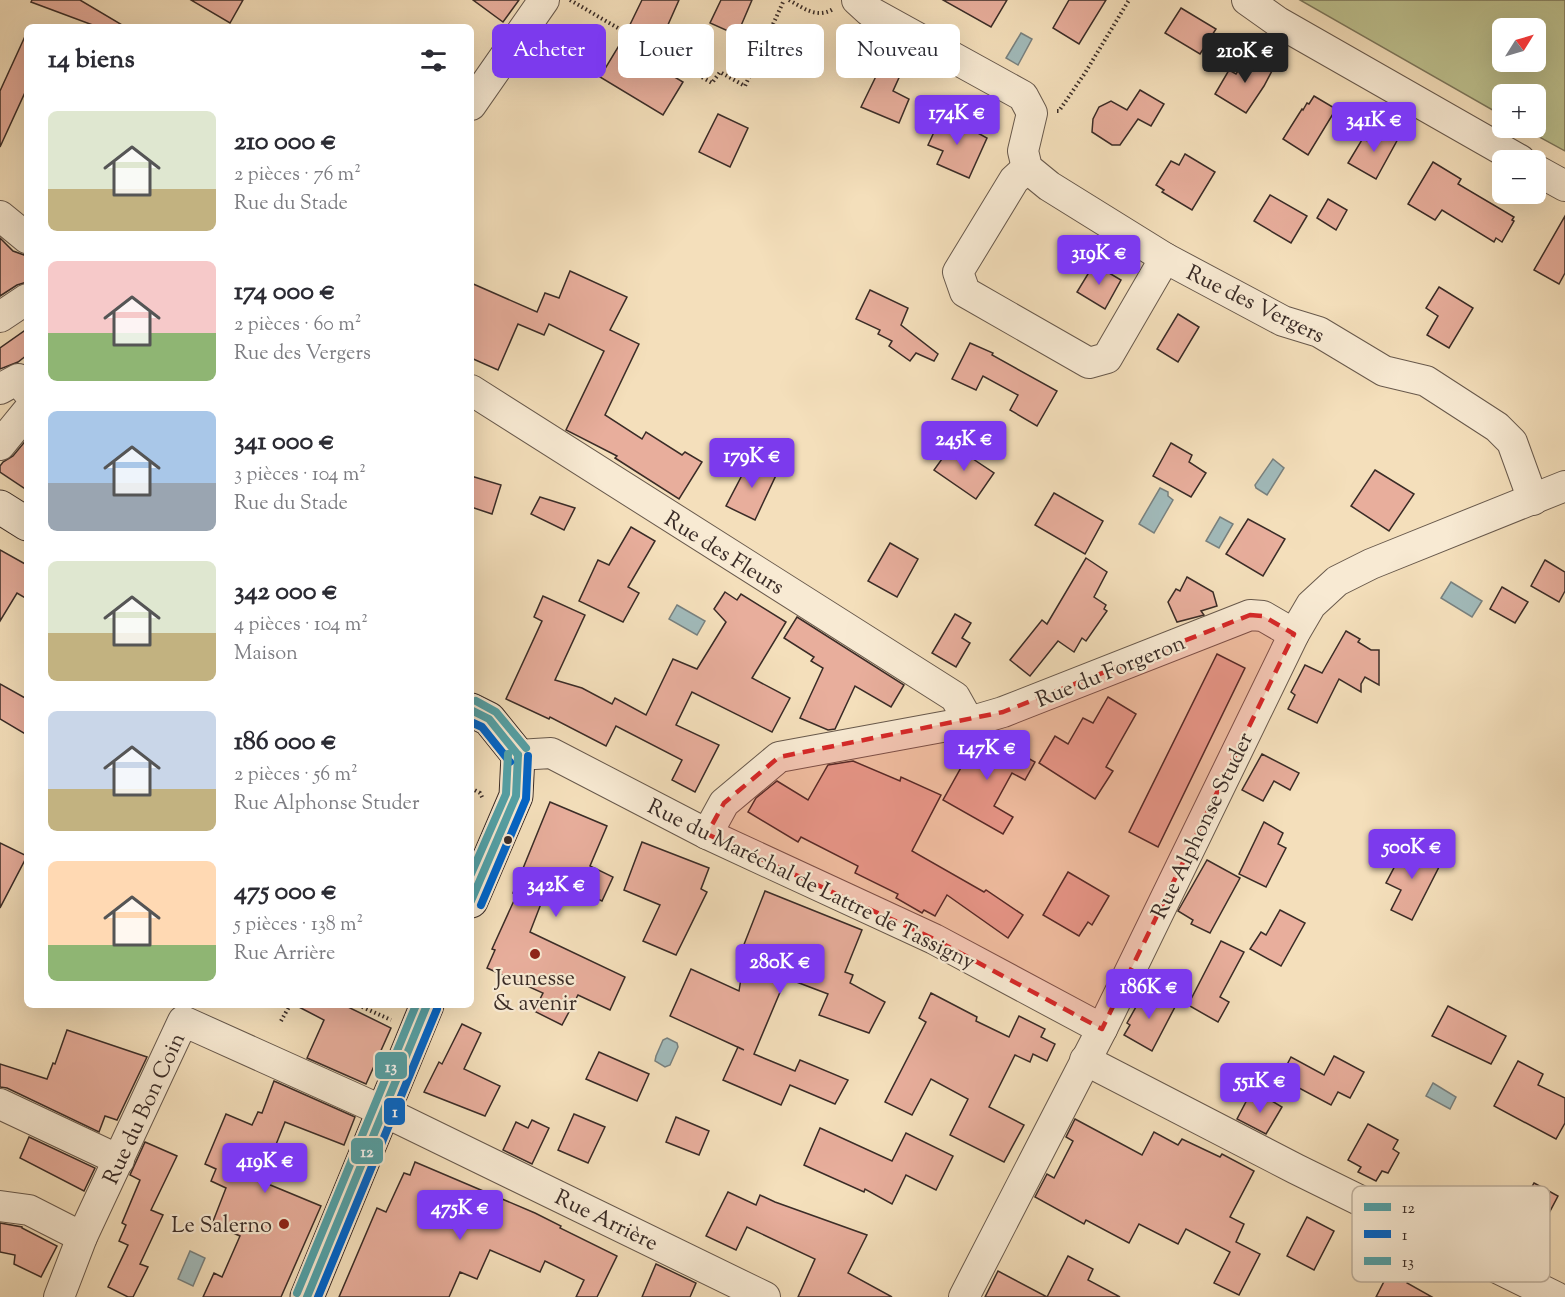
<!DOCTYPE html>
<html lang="fr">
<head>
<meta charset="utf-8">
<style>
	:root { --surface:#fff; --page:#f7f7f7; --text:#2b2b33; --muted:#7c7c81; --accent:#7c3aed }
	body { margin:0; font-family:"Sorts Mill Goudy",serif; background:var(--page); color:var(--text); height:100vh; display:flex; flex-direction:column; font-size:22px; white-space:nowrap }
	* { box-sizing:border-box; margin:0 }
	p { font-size:20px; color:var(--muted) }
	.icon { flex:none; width:33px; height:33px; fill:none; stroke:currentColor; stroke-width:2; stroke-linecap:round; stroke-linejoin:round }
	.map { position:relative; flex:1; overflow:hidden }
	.drawer { position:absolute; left:24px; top:24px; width:450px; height:984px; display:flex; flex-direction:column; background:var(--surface); border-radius:9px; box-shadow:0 6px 24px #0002 }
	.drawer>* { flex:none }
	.hud { position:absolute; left:492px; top:24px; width:570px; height:54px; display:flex; gap:12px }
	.needle { width:39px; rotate:53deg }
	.fabs { position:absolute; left:1492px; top:18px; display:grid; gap:12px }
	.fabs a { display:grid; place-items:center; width:54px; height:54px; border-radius:9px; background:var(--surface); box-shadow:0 6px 24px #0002; font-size:30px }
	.price { position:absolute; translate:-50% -51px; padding:0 14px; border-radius:6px; background:var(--accent); color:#fff; font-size:20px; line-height:39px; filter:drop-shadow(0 2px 3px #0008) }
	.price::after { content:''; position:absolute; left:50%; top:36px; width:18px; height:14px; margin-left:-9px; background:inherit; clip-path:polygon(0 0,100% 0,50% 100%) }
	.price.selected { background:#222; color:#fff }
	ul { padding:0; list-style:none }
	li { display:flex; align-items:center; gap:18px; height:150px; padding:0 24px }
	li span { display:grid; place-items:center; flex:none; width:168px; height:120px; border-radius:9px; color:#555 }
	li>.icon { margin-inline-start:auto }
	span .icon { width:72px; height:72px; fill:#fffc; stroke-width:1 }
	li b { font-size:26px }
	h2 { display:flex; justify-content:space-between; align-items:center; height:72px; padding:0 24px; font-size:26px }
	.tag { padding:0 21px; border-radius:9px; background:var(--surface); box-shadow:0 6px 24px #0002; font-size:21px; line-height:54px }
	.tag.selected { background:var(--accent); color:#fff }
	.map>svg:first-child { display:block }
	.green { fill:#bdc18f; stroke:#7c765b; stroke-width:1.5; fill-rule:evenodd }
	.water { fill:#a1baba; stroke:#78817f; stroke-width:1.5 }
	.building { fill:#e8ae9c; stroke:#3a2c27; stroke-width:1.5 }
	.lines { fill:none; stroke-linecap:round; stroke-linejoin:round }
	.street-casing { stroke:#68594c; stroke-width:32 }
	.secondary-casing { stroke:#3a2c27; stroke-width:35 }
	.path { stroke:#3a2c27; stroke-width:4; stroke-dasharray:1.5 3; stroke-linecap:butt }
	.street { stroke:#f8ead3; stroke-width:30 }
	.secondary { stroke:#f8ead3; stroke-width:33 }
	.bus-1-casing { stroke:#f8ead3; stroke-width:12 }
	.bus-2-casing { stroke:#f8ead3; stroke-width:12 }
	.bus-3-casing { stroke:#f8ead3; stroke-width:12 }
	.bus-1 { stroke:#52a1a7; stroke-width:8 }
	.bus-2 { stroke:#0064c8; stroke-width:8 }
	.bus-3 { stroke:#52a1a7; stroke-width:8 }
	.marked { fill:#d62828; fill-opacity:0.2; stroke:#d62828; stroke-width:4.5; stroke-dasharray:12 8; stroke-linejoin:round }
	.bus-dot { fill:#3a2c27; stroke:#f8ead3; stroke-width:2 }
	.poi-dot { fill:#8f2418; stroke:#f8ead3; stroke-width:2 }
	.labels { text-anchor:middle; stroke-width:4.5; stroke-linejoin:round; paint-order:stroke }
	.street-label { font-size:22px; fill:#3a2c27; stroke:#f8ead3 }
	.poi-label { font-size:22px; fill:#3a2c27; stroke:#f8ead3 }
	.key { fill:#f8ead3; stroke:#bfb19f; stroke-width:1.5 }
	.key-label { font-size:16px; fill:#3a2c27 }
	.line-badge { stroke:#f8ead3; stroke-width:2 }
	.badge-label { font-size:16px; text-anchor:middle; font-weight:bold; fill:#fff }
</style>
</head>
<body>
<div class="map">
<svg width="1565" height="1297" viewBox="0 0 1565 1297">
	<rect width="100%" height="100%" fill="#f4dfbb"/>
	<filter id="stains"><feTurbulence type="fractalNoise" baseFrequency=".00333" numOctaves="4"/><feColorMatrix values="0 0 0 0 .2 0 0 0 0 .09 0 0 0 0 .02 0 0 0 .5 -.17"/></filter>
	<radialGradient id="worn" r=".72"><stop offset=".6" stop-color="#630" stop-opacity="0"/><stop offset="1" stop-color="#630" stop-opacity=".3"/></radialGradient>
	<!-- green -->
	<path class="green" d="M 1300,0 L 1565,0 L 1565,151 L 1523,128 L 1536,128 L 1536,94 L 1503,94 L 1503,116 ZM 1503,28 L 1536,28 L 1536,62 L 1503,62 Z"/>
	<!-- water -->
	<g class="water">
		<polygon points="1021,33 1032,39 1018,65 1006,58"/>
		<polygon points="1273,459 1284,468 1267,495 1256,488 1255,485"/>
		<polygon points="1160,488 1168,492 1168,496 1173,500 1154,533 1139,524"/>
		<polygon points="1220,517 1233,524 1219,548 1206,541"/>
		<polygon points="1451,582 1482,601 1472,617 1441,598"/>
		<polygon points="677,605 705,621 697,635 669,619"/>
		<polygon points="667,1038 677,1043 678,1047 670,1065 665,1067 655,1061 656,1056 663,1040"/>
		<polygon points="1433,1083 1456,1097 1450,1109 1426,1096"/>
		<polygon points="190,1251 205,1258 193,1286 178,1279"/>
	</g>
	<!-- building -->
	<g class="building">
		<polygon points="32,0 80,0 124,26 98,27 31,2"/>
		<polygon points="191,0 243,0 230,23"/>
		<polygon points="473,0 519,0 503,22"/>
		<polygon points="642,0 679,0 651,63 683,82 663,115 600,77 623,39"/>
		<polygon points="721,0 752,0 737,35 710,23"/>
		<polygon points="943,0 1007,0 991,27"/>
		<polygon points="1069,0 1106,0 1079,44 1053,28"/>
		<polygon points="1181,8 1216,29 1200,54 1165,33"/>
		<polygon points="27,32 27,88 0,147 0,91"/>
		<polygon points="1249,54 1273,69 1264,86 1246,113 1215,94 1229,70 1236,74"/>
		<polygon points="883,62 902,71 893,91 909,99 899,123 861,107"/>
		<polygon points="1140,90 1164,104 1151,126 1138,119 1120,145 1112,145 1092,132 1093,119 1099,107 1111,101 1127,110"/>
		<polygon points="1314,96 1336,109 1308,155 1283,139 1302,109 1303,110 1307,103 1309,104"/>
		<polygon points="718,114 748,128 730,167 699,152"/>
		<polygon points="942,115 976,130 976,132 987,138 969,178 937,164 943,151 928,145"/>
		<polygon points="1381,126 1399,137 1376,179 1348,163 1363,138 1371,143"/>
		<polygon points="1185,154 1215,172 1192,210 1162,192 1164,190 1156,185 1171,161 1179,165"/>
		<polygon points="1433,162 1461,179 1458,184 1514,217 1512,220 1514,221 1502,242 1496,238 1494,242 1442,210 1435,220 1408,204"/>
		<polygon points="1270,195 1307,216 1291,243 1254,221"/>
		<polygon points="1328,199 1347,210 1336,230 1317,218"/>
		<polygon points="1565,216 1565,273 1559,284 1534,270"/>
		<polygon points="0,238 13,251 24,255 27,258 27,282 17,285 0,296"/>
		<polygon points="1094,264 1121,280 1105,309 1077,292"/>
		<polygon points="570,271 627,297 610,330 639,344 605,415 642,439 646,432 682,455 685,452 702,462 679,499 615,458 617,456 566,430 604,351 549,324 544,335 518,324 498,370 471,358 471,283 537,312 545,293 559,298"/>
		<polygon points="1439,287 1473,308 1449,348 1427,335 1438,316 1426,308"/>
		<polygon points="870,290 908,308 901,325 938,354 934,361 916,353 910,361 889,346 892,341 878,334 880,330 856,319"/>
		<polygon points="1178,314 1199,327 1178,362 1157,349"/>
		<polygon points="27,329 27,355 18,362 0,369 0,348"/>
		<polygon points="970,343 993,353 992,355 1057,391 1037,426 1010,410 1018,395 983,376 976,390 952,379"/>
		<polygon points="27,439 27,490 0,472 0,466 3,462 13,456"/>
		<polygon points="1171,443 1192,455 1189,462 1206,473 1191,497 1153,476"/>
		<polygon points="952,445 994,473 976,499 934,470"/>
		<polygon points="751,458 778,471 755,520 726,506"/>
		<polygon points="1375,470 1414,494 1389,531 1351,506"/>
		<polygon points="471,476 501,485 492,514 471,507"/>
		<polygon points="1054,493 1103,521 1085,554 1035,525"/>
		<polygon points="540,497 575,508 564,530 531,514"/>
		<polygon points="1248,519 1285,539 1263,576 1226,554"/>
		<polygon points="631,527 655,541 628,587 639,593 623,622 579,601 598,560 609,565"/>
		<polygon points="890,543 918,559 897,597 868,581"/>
		<polygon points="0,550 27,565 27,599 17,593 0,621"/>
		<polygon points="1086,558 1107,572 1094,597 1106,605 1104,609 1107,611 1086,641 1082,638 1074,652 1058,641 1030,676 1010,660 1042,620 1047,624"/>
		<polygon points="1545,560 1565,572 1565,591 1559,602 1531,586"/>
		<polygon points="1187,577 1213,592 1217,606 1201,611 1204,615 1177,622 1168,602 1176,589 1180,591"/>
		<polygon points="1502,587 1528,602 1515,623 1490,609"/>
		<polygon points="725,592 737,600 741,594 786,622 752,678 790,698 772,732 692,692 676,725 719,745 695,792 672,780 682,760 616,726 606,746 550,717 549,719 506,699 542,621 534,617 543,596 585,615 555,680 582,688 612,704 615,698 646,715 673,659 697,669 726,622 714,609"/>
		<polygon points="955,614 971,623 962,638 970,643 956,667 932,653"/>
		<polygon points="797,617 904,685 891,707 855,686 835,729 828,730 800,718 823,668 811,661 814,657 784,638"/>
		<polygon points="1346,631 1360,639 1358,642 1371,650 1379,650 1379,685 1365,677 1361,684 1361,692 1339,679 1317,723 1288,709 1295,695 1291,692 1305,665 1322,673"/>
		<polygon points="1217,654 1245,668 1158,847 1129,832"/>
		<polygon points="0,684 27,699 27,735 0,719"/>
		<polygon points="1108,697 1136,714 1106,767 1113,771 1095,799 1039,763 1055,736 1068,744 1083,718 1093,723"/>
		<polygon points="987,735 1035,762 1025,780 1012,773 994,806 1013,817 1003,834 943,800 978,737"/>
		<polygon points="1262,754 1299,773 1290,790 1274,781 1263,801 1242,790"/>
		<polygon points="853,761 900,781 901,777 941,795 912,851 984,892 986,890 1023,915 1008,938 947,895 935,916 924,910 922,913 896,898 898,894 855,873 858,866 801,837 798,842 748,812 756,798 777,781 808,800 828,765"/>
		<polygon points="550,802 607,826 590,866 613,877 602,901 551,878 530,932 625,977 610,1010 578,995 562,1025 534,1011 543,993 487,968 495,950 492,949 517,894 513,893"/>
		<polygon points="1264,822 1283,833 1278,844 1286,848 1266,887 1239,874"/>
		<polygon points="642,842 709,868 701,889 707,892 676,955 643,941 660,905 624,890"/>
		<polygon points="0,843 27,856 0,908"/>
		<polygon points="1406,845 1441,863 1412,920 1391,910 1401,890 1386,883"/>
		<polygon points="1207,860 1240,878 1210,933 1191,924 1193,920 1178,911"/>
		<polygon points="1068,872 1109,896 1092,925 1088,922 1079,936 1043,915"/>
		<polygon points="765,891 862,930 845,972 853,975 850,983 885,1002 869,1033 819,1015 828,994 786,978 754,1054 795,1071 800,1060 848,1080 835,1104 790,1085 781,1105 723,1080 738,1047 744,1050 670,1016 691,969 739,991 746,948 743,947"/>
		<polygon points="1280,910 1305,923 1281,966 1250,949 1261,932 1266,935"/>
		<polygon points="1221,941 1244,952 1220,997 1229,1002 1218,1022 1188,1005"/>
		<polygon points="1146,989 1176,1005 1152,1051 1124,1035 1130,1025 1127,1023"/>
		<polygon points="931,993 977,1017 976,1021 1009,1037 1019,1016 1045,1029 1041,1037 1055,1044 1047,1061 1033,1054 1030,1062 1015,1055 989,1107 1024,1125 1004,1162 950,1135 968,1099 931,1079 912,1115 885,1102 926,1022 919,1018"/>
		<polygon points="295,1005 344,1005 391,1028 366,1084 307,1058 324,1020"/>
		<polygon points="1448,1006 1506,1036 1491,1064 1432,1036"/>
		<polygon points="462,1024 481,1033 464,1069 500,1086 485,1116 424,1092 439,1062 442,1064"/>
		<polygon points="67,1030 147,1057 117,1120 105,1116 99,1132 7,1088 0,1087 0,1064 47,1079 53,1063 55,1064"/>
		<polygon points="599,1052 649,1074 637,1101 586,1079"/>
		<polygon points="1334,1056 1364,1072 1350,1098 1338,1092 1331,1105 1280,1078 1291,1057 1324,1075"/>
		<polygon points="1518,1061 1543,1074 1538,1085 1565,1098 1565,1123 1556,1139 1494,1106"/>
		<polygon points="274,1081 355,1117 344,1145 285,1122 271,1157 278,1160 268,1184 321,1206 281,1297 203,1297 214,1273 222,1277 240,1236 212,1224 226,1188 211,1181 216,1169 205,1164 226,1114 252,1125 258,1112 262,1113"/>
		<polygon points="1262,1095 1282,1107 1266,1134 1237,1119 1249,1096 1258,1102"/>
		<polygon points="574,1114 605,1127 588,1163 558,1150"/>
		<polygon points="676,1117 709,1131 699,1155 666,1142"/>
		<polygon points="1075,1119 1142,1155 1154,1132 1178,1145 1182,1139 1220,1157 1222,1154 1254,1171 1230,1217 1244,1224 1236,1242 1260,1254 1239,1295 1214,1283 1230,1252 1186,1229 1178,1244 1139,1224 1129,1243 1086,1220 1084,1224 1035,1197 1047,1174 1054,1178 1073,1141 1066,1137"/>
		<polygon points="532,1120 549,1128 532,1164 503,1150 516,1122 528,1128"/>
		<polygon points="1368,1124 1398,1140 1393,1149 1399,1153 1388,1173 1382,1171 1376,1181 1358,1172 1361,1167 1348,1160"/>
		<polygon points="820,1128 892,1161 906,1133 953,1156 936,1190 906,1175 892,1204 865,1189 864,1192 804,1165"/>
		<polygon points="29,1137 95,1168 84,1191 20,1158"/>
		<polygon points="145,1142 177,1156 151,1210 163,1215 140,1264 148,1267 133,1297 128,1297 108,1287 128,1245 119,1241 126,1225 122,1223 140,1180 130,1175"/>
		<polygon points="415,1162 535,1213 561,1226 560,1228 617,1256 597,1297 576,1297 584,1280 545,1261 540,1272 490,1250 477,1279 460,1272 449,1297 339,1297 377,1208 386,1212 404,1173 410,1175"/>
		<polygon points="1534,1183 1558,1196 1538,1234 1513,1221"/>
		<polygon points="728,1192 756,1205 760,1195 775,1202 867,1235 848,1273 892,1297 798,1297 815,1259 747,1227 736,1250 706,1236"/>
		<polygon points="1307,1217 1334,1231 1314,1270 1287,1256"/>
		<polygon points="0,1223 22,1227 22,1228 57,1246 41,1277 14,1264 15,1255 0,1252"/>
		<polygon points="1068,1256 1093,1269 1088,1280 1120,1297 985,1297 998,1271 1047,1297"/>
		<polygon points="1394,1262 1412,1272 1407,1283 1432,1297 1376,1297"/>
		<polygon points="656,1264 696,1283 690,1297 642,1297"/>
	</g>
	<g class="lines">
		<!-- street casing -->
		<g class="street-casing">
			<g id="street">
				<polyline points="857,0 869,11 1023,96 1032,113 1023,151 1027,168 1049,186 1165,258 1283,321 1319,332 1384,371 1426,381 1497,427 1512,442 1533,500"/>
				<polyline points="1247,0 1278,22 1520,160"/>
				<polyline points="471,105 544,0"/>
				<polyline points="1027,168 1014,180 958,272 965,292 1089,363 1107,358 1165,258"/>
				<polyline points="1536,170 1565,186"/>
				<polyline points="0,216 27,238"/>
				<polyline points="0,317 27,299"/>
				<polyline points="0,389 18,379 27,391"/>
				<polyline points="471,390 955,697 969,722"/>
				<polyline points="0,445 27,412"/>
				<polyline points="518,755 551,753 707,834 934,939 1102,1029"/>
				<polyline points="707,834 724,803 779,757 969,722 1003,712 1250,615 1263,616 1294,634"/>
				<polyline points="1085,1060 1296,1169 1556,1297"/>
				<polyline points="0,1104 119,1160"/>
				<polyline points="0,1206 29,1210 82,1237"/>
				<polyline points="59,1297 82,1237 183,1021 383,1111 765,1297"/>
				<polyline points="964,1297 1102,1029 1294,634 1311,605 1337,581 1371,564 1565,486"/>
			</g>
		</g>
		<!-- secondary casing -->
		<g class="secondary-casing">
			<g id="secondary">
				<polyline points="0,507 27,524"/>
				<polyline points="471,710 489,719 518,755 516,796 471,901"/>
				<polyline points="307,1297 427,1005"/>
			</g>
		</g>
		<!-- path -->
		<g class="path">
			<polyline points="570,0 712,83 720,72 745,86 784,0"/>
			<path d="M 789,0 C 803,8 817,19 833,9"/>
			<polyline points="1057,111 1059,111 1085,73 1129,0"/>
			<polyline points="471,788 480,793 483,799"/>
			<polyline points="358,1005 391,1020"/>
			<polyline points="281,1021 290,1005"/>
		</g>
		<!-- street -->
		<use href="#street" class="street"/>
		<!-- secondary -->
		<use href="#secondary" class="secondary"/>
		<!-- bus-1 casing -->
		<g class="bus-1-casing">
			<g id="bus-1">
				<polyline points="471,710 489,719 518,755"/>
				<polyline points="471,901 516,796 518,755"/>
				<polyline points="307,1297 427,1005"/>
			</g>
		</g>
		<!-- bus-2 casing -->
		<g class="bus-2-casing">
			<g id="bus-2">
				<polyline points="471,722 482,727 510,762"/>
				<polyline points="481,905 526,799 528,756"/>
				<polyline points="318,1297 437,1009"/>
			</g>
		</g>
		<!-- bus-3 casing -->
		<g class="bus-3-casing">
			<g id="bus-3">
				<polyline points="476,701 496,712 526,748"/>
				<polyline points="471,874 506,794 508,754"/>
				<polyline points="297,1293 416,1005"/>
			</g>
		</g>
		<!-- bus-1 -->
		<use href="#bus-1" class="bus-1"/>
		<!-- bus-2 -->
		<use href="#bus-2" class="bus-2"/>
		<!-- bus-3 -->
		<use href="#bus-3" class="bus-3"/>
	</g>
	<!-- marked area -->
	<path class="marked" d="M 1250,615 L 1263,616 L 1294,634 L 1102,1029 L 934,939 L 707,834 L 724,803 L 779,757 L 1003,712 Z"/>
	<!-- markers -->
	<circle class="bus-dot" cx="508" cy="840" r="5"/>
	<g class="poi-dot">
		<circle cx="535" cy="954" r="6"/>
		<circle cx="284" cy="1224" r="6"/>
	</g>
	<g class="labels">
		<!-- street labels -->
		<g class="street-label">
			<text transform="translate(1256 303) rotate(26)" y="8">Rue des Vergers</text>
			<text transform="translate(725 552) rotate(32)" y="8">Rue des Fleurs</text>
			<text transform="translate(1110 670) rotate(-22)" y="8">Rue du Forgeron</text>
			<text transform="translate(1201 825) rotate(-64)" y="8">Rue Alphonse Studer</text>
			<text transform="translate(812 883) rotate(26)" y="8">Rue du Maréchal de Lattre de Tassigny</text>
			<text transform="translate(143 1108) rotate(-65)" y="8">Rue du Bon Coin</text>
			<text transform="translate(607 1219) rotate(26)" y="8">Rue Arrière</text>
		</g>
		<!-- poi labels -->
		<g class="poi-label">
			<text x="535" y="985">Jeunesse<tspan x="535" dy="25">&amp; avenir</tspan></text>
			<text x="272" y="1232" text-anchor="end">Le Salerno</text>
		</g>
	</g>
	<!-- legend -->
	<rect x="1352" y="1186" width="198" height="96" rx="9" class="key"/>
	<rect x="1364" y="1203" width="27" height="8" fill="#52a1a7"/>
	<rect x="1364" y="1230" width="27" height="8" fill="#0064c8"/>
	<rect x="1364" y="1257" width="27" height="8" fill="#52a1a7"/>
	<g class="key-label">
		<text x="1402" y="1213">12</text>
		<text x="1402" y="1240">1</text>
		<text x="1402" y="1267">13</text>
	</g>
	<g class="line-badge">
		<rect x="374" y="1051" width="34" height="29" rx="6" fill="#52a1a7"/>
		<rect x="383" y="1097" width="23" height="29" rx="6" fill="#0064c8"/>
		<rect x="350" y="1137" width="34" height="28" rx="6" fill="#52a1a7"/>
	</g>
	<g class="badge-label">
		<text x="391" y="1072">13</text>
		<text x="395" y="1117">1</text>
		<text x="367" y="1157">12</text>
	</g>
	<rect width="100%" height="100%" filter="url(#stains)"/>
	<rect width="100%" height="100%" fill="url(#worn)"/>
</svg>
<div class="fabs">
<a><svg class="needle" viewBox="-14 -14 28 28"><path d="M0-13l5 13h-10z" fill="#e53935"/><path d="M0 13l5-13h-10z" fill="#7c7c81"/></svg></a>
<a>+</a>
<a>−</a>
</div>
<b class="price selected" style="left:1245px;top:84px">210K €</b>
<b class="price" style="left:957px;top:146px">174K €</b>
<b class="price" style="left:1374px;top:153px">341K €</b>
<b class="price" style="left:1099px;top:286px">319K €</b>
<b class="price" style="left:964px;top:472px">245K €</b>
<b class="price" style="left:752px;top:489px">179K €</b>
<b class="price" style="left:987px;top:781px">147K €</b>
<b class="price" style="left:1412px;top:880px">500K €</b>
<b class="price" style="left:556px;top:918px">342K €</b>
<b class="price" style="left:780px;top:995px">280K €</b>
<b class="price" style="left:1149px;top:1020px">186K €</b>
<b class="price" style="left:1260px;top:1114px">551K €</b>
<b class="price" style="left:265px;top:1194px">419K €</b>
<b class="price" style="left:460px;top:1241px">475K €</b>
<div class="hud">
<a class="tag selected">Acheter</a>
<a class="tag">Louer</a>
<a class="tag">Filtres</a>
<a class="tag">Nouveau</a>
</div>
<section class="drawer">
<h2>14 biens<svg class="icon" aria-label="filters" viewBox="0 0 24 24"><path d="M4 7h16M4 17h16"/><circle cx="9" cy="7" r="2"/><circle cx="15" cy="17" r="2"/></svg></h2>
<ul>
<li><span style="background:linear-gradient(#dfe7d0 65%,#c2b280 0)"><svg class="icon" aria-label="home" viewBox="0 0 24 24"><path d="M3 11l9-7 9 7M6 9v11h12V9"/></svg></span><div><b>210 000 €</b><p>2 pièces · 76 m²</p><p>Rue du Stade</p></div></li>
<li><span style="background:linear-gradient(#f6c9c9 60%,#8fb573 0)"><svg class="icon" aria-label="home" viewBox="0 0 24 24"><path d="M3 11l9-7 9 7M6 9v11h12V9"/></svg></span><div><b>174 000 €</b><p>2 pièces · 60 m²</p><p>Rue des Vergers</p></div></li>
<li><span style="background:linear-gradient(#a9c7e8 60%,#9aa5b1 0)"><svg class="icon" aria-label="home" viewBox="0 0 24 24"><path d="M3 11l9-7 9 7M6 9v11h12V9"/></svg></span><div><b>341 000 €</b><p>3 pièces · 104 m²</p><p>Rue du Stade</p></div></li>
<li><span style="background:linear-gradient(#dfe7d0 60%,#c2b280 0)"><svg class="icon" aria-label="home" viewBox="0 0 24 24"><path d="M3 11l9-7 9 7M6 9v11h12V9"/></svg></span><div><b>342 000 €</b><p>4 pièces · 104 m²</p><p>Maison</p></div></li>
<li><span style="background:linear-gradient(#c9d6e8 65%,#c2b280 0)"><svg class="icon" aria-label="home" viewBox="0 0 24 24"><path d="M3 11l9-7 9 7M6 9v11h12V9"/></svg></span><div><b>186 000 €</b><p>2 pièces · 56 m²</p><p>Rue Alphonse Studer</p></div></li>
<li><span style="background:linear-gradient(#ffd9b3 70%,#8fb573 0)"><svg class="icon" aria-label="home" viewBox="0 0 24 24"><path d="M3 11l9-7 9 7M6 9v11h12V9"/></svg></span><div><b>475 000 €</b><p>5 pièces · 138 m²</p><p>Rue Arrière</p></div></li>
</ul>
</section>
</div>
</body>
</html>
